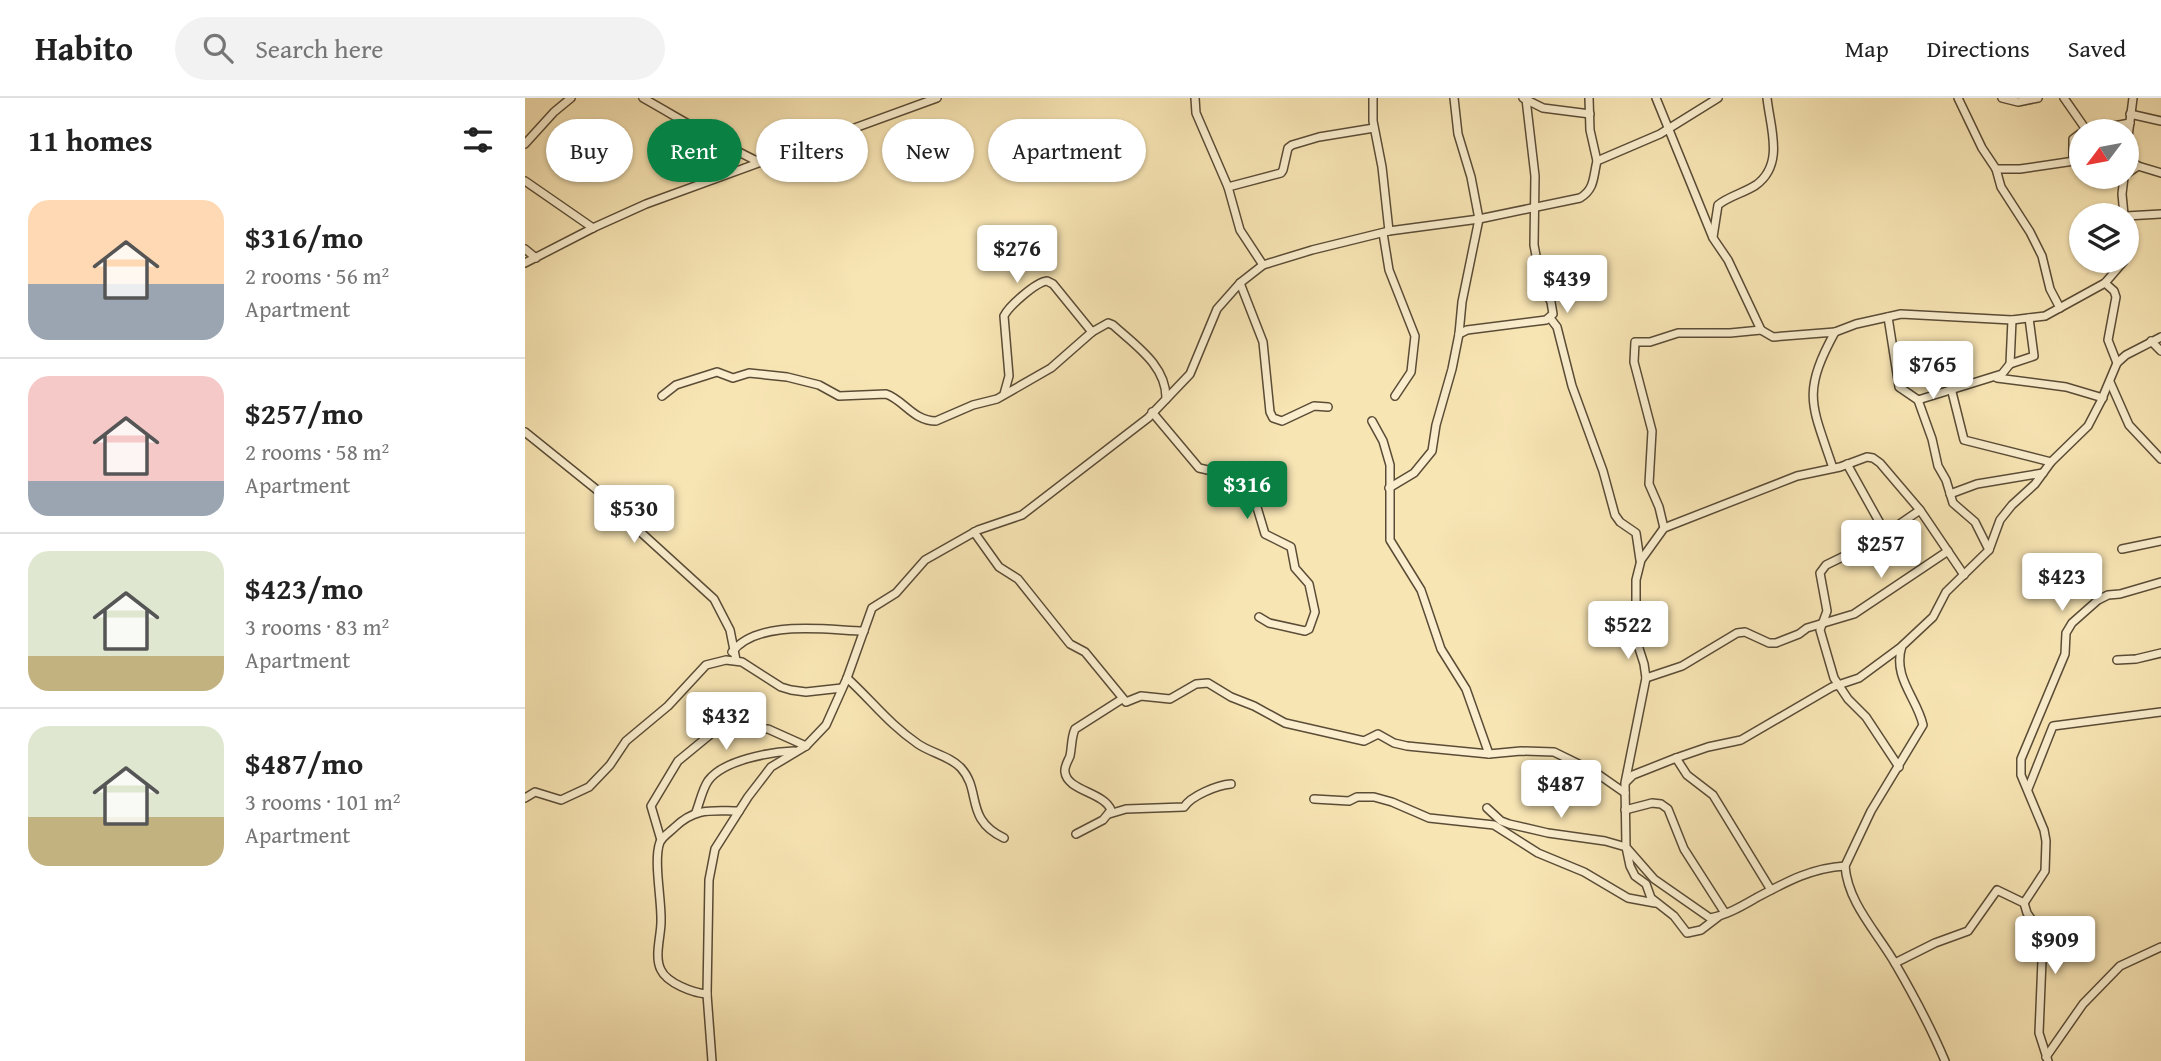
<!DOCTYPE html>
<html lang="en">
<head>
<meta charset="utf-8">
<style>
	:root { --surface:#fff; --page:#f2f2f2; --text:#222; --muted:#767676; --line:#e0e0e0; --accent:#0b8043 }
	body { margin:0; font-family:"Gentium Book Plus",serif; background:var(--page); color:var(--text); height:100vh; display:flex; flex-direction:column; font-size:26px; white-space:nowrap }
	* { box-sizing:border-box; margin:0 }
	p { font-size:23px; color:var(--muted) }
	.icon { flex:none; width:38px; height:38px; fill:none; stroke:currentColor; stroke-width:2; stroke-linecap:round; stroke-linejoin:round }
	.map { position:relative; flex:1; overflow:hidden }
	.sheet { display:flex; flex-direction:column; background:var(--surface); width:525px }
	.sheet>* { flex:none }
	.hud { position:absolute; left:21px; top:21px; width:665px; height:63px; display:flex; gap:14px }
	.needle { width:46px; rotate:238deg }
	.controls { position:absolute; left:1544px; top:21px; display:grid; gap:14px }
	.controls a { display:grid; place-items:center; width:70px; height:70px; border-radius:50%; background:var(--surface); box-shadow:0 2px 5px #0004; font-size:35px }
	.price { position:absolute; translate:-50% -60px; padding:0 16px; border-radius:7px; background:#fff; color:#222; font-size:23px; line-height:46px; filter:drop-shadow(0 2px 4px #0008) }
	.price::after { content:''; position:absolute; left:50%; top:42px; width:21px; height:16px; margin-left:-10px; background:inherit; clip-path:polygon(0 0,100% 0,50% 100%) }
	.price.active { background:var(--accent); color:#fff }
	ul { padding:0; list-style:none }
	li { display:flex; align-items:center; gap:21px; height:175px; padding:0 28px }
	li+li { border-top:2px solid var(--line) }
	li span { display:grid; place-items:center; flex:none; width:196px; height:140px; border-radius:21px; color:#555 }
	li>.icon { margin-inline-start:auto }
	span .icon { width:84px; height:84px; fill:#fffc; stroke-width:1 }
	li b { font-size:30px }
	h2 { display:flex; justify-content:space-between; align-items:center; height:84px; padding:0 28px; font-size:30px }
	.chip { padding:0 24px; border-radius:32px; background:var(--surface); box-shadow:0 2px 5px #0004; font-size:24px; line-height:63px }
	.chip.active { background:var(--accent); color:#fff }
	header { display:flex; align-items:center; gap:42px; box-sizing:border-box; height:98px; padding:0 35px; background:var(--surface); border-bottom:2px solid var(--line) }
	header strong { font-size:33px }
	nav { display:flex; gap:38px; margin-inline-start:auto; font-size:24px }
	.search { width:490px; height:63px; background:var(--page); display:flex; align-items:center; gap:18px; box-sizing:border-box; padding:0 24px; border-radius:38px; color:var(--muted); font-size:26px }
	main { display:flex; flex:1; min-height:0 }
	.map>svg:first-child { display:block }
	.lines { fill:none; stroke-linecap:round; stroke-linejoin:round }
	.minor-casing { stroke:#5a4c36; stroke-width:10 }
	.minor { stroke:#faeece; stroke-width:7 }
</style>
</head>
<body>
<header>
<strong>Habito</strong>
<div class="search"><svg class="icon" aria-label="search" viewBox="0 0 24 24"><circle cx="10" cy="10" r="6"/><path d="M15 15l6 6"/></svg>Search here</div>
<nav><a>Map</a><a>Directions</a><a>Saved</a></nav>
</header>
<main>
<section class="sheet">
<h2>11 homes<svg class="icon" aria-label="filters" viewBox="0 0 24 24"><path d="M4 7h16M4 17h16"/><circle cx="9" cy="7" r="2"/><circle cx="15" cy="17" r="2"/></svg></h2>
<ul>
<li><span style="background:linear-gradient(#ffd9b3 60%,#9aa5b1 0)"><svg class="icon" aria-label="home" viewBox="0 0 24 24"><path d="M3 11l9-7 9 7M6 9v11h12V9"/></svg></span><div><b>$316/mo</b><p>2 rooms · 56 m²</p><p>Apartment</p></div></li>
<li><span style="background:linear-gradient(#f6c9c9 75%,#9aa5b1 0)"><svg class="icon" aria-label="home" viewBox="0 0 24 24"><path d="M3 11l9-7 9 7M6 9v11h12V9"/></svg></span><div><b>$257/mo</b><p>2 rooms · 58 m²</p><p>Apartment</p></div></li>
<li><span style="background:linear-gradient(#dfe7d0 75%,#c2b280 0)"><svg class="icon" aria-label="home" viewBox="0 0 24 24"><path d="M3 11l9-7 9 7M6 9v11h12V9"/></svg></span><div><b>$423/mo</b><p>3 rooms · 83 m²</p><p>Apartment</p></div></li>
<li><span style="background:linear-gradient(#dfe7d0 65%,#c2b280 0)"><svg class="icon" aria-label="home" viewBox="0 0 24 24"><path d="M3 11l9-7 9 7M6 9v11h12V9"/></svg></span><div><b>$487/mo</b><p>3 rooms · 101 m²</p><p>Apartment</p></div></li>
</ul>
</section>
<div class="map">
<svg width="1636" height="963" viewBox="0 0 1636 963">
	<rect width="100%" height="100%" fill="#f8e5b4"/>
	<filter id="stains"><feTurbulence type="fractalNoise" baseFrequency=".00286" numOctaves="4"/><feColorMatrix values="0 0 0 0 .2 0 0 0 0 .09 0 0 0 0 .02 0 0 0 .5 -.17"/></filter>
	<radialGradient id="worn" r=".72"><stop offset=".6" stop-color="#630" stop-opacity="0"/><stop offset="1" stop-color="#630" stop-opacity=".3"/></radialGradient>
	<g class="lines">
		<!-- minor casing -->
		<g class="minor-casing">
			<g id="minor">
				<path d="M 118,0 C 157,22 194,45 234,64"/>
				<polyline points="670,0 671,15 703,89 715,132 738,167"/>
				<polyline points="848,0 848,23 857,69 864,133"/>
				<polyline points="998,0 1018,10 1065,16"/>
				<polyline points="1064,0 1065,32 1072,63"/>
				<path d="M 1131,0 L 1188,140 L 1203,162 L 1236,232 L 1248,239 L 1310,234 C 1276,296 1287,307 1308,370"/>
				<polyline points="1433,0 1457,50 1471,71 1495,71 1556,62"/>
				<polyline points="1477,0 1493,4 1513,0"/>
				<polyline points="1539,0 1562,33"/>
				<polyline points="1605,16 1636,23"/>
				<polyline points="1561,33 1605,25"/>
				<polyline points="0,46 29,14 46,0"/>
				<polyline points="1601,54 1608,0"/>
				<polyline points="1601,59 1613,68"/>
				<polyline points="1548,63 1548,41 1556,35"/>
				<polyline points="1471,71 1476,89 1505,134 1517,158 1525,191 1535,210"/>
				<polyline points="1601,76 1613,68 1636,75"/>
				<polyline points="1599,79 1597,96 1599,117"/>
				<polyline points="0,83 68,130"/>
				<polyline points="703,89 756,75 758,72 763,50 767,47 794,39 849,30"/>
				<polyline points="1601,118 1636,116"/>
				<polyline points="858,135 864,172 890,238 886,274 870,298"/>
				<path d="M 1188,139 L 1193,107 C 1204,98 1219,95 1231,87 C 1260,66 1245,29 1242,0"/>
				<polyline points="1601,150 1601,153"/>
				<polyline points="0,151 11,160"/>
				<polyline points="0,165 70,129 121,106 412,0"/>
				<polyline points="715,185 738,244 745,314 748,320 757,323 789,308 803,309"/>
				<polyline points="1580,185 1589,193 1591,199 1583,242 1592,265"/>
				<polyline points="1363,219 1374,289 1393,302 1407,341 1413,368 1421,382 1428,405 1450,424 1464,452"/>
				<polyline points="1025,220 1032,229 1047,288 1078,373 1090,417 1095,424 1111,435 1115,462"/>
				<polyline points="1310,234 1331,226 1376,216 1487,222 1520,218 1580,185 1599,163"/>
				<polyline points="934,236 942,232 1021,222 1028,216 1026,204 1016,184 1009,147 1010,78 1001,1"/>
				<polyline points="1626,243 1636,253"/>
				<polyline points="1485,266 1509,258 1504,220"/>
				<polyline points="1472,280 1541,289 1578,300"/>
				<polyline points="1585,284 1604,327 1636,361"/>
				<polyline points="1426,290 1439,342 1526,364"/>
				<path d="M 479,296 L 484,278 L 479,218 C 484,208 511,184 522,183 L 528,186 L 567,234"/>
				<path d="M 137,298 L 151,287 L 192,274 L 208,280 L 224,275 L 262,279 L 294,287 L 314,298 L 361,296 C 379,302 388,323 411,323 L 448,307 L 472,301 L 526,270 L 567,234 L 583,225 L 588,227 C 610,247 642,268 641,301"/>
				<polyline points="1393,302 1477,276 1485,266 1487,222"/>
				<polyline points="627,314 674,370 696,375 711,393 731,406 740,436 766,449 770,470 784,486 790,514 784,531 780,533 744,525 734,519"/>
				<polyline points="847,323 858,343 865,367 865,442 896,492 916,551 941,591 964,656"/>
				<polyline points="0,334 77,396 94,418 110,429 189,501 205,532 211,562"/>
				<polyline points="1322,366 1361,436"/>
				<polyline points="864,390 889,375 907,353 911,327 927,271 934,236 937,204 954,121 946,79 933,36 929,0"/>
				<polyline points="1425,396 1452,386 1518,375"/>
				<polyline points="1139,430 1134,409 1124,386 1127,333 1109,264 1110,244 1125,244 1153,235 1205,235 1236,232"/>
				<polyline points="449,434 474,469 493,481 545,546 560,554 601,604 616,598 645,601 671,586 683,585 706,599 729,608 760,625 839,643 853,636 869,645 882,648 964,656 996,653 1029,654 1070,674 1100,695"/>
				<polyline points="1597,451 1636,443"/>
				<path d="M 207,554 C 233,521 300,532 339,533"/>
				<polyline points="1592,562 1611,561 1636,555"/>
				<path d="M 322,580 C 348,604 364,626 393,646 C 406,655 425,658 436,670 C 457,693 439,721 479,740"/>
				<polyline points="1121,580 1157,568 1212,535 1220,534 1244,545 1251,545 1274,536 1282,530 1329,516 1423,453"/>
				<polyline points="1151,660 1162,677 1188,697 1246,792"/>
				<polyline points="1374,669 1341,619 1323,601 1309,580 1295,532 1302,513 1295,475 1301,467 1350,443 1395,412 1439,477"/>
				<polyline points="1101,684 1108,677 1151,660 1183,649 1216,642 1307,589 1334,580 1376,549"/>
				<polyline points="1503,691 1528,628 1636,614"/>
				<polyline points="0,700 10,694 36,702 64,689 85,667 101,643 143,608 181,567 201,562 217,564 256,589 266,592 281,594 317,590"/>
				<polyline points="789,701 824,703 832,699 849,699 867,704 904,720 969,727 1013,755 1059,774 1103,800 1130,805"/>
				<polyline points="962,710 976,723 984,726 1023,735 1080,743 1101,749 1105,768 1110,778 1121,786 1126,800 1149,818 1162,835 1176,832 1193,819"/>
				<polyline points="1100,712 1127,705 1136,706 1143,711 1159,751 1200,815"/>
				<path d="M 171,714 C 175,704 177,692 183,683 C 198,662 245,654 269,653"/>
				<path d="M 584,716 L 601,711 L 659,709 C 666,698 692,687 706,686"/>
				<path d="M 551,736 L 578,722 L 586,712 C 579,694 542,693 540,674 C 539,669 543,663 545,658 C 547,649 546,640 550,631 L 597,601"/>
				<polyline points="136,742 126,708 153,663 192,631 243,631 281,648"/>
				<path d="M 1320,768 C 1286,770 1261,784 1231,800 C 1217,808 1202,817 1185,820 L 1129,781 L 1101,749 L 1100,685 L 1121,580 L 1119,566 L 1111,541 L 1111,482 L 1116,462 L 1139,430 L 1272,378 L 1315,369 L 1342,359 L 1348,360 L 1355,365 L 1395,412"/>
				<polyline points="1499,805 1520,773 1521,743 1519,732 1496,677 1496,661 1540,556 1541,535 1547,525 1573,502 1583,497 1595,496 1636,484"/>
				<polyline points="1370,865 1410,845 1443,833 1472,792 1499,805 1502,815 1518,838 1514,935 1523,963"/>
				<path d="M 182,896 C 168,895 142,885 136,872 C 129,859 136,838 136,824 C 137,803 128,762 135,744 C 138,738 145,734 150,729 C 171,709 187,713 214,713"/>
				<polyline points="1521,959 1558,906 1595,868 1636,849"/>
				<path d="M 187,963 L 182,896 L 184,782 L 190,751 L 223,699 L 246,669 L 281,648 L 301,627 L 322,580 L 347,510 L 371,495 L 400,462 L 453,432 L 497,417 L 623,320 L 665,276 L 692,211 L 715,185 L 738,167 L 787,152 L 864,133 L 954,121 L 1055,100 C 1070,91 1068,79 1072,63 L 1135,36 L 1193,0"/>
				<path d="M 1420,963 C 1406,930 1389,898 1371,867 C 1353,835 1323,806 1320,768 L 1346,713 L 1398,627 C 1392,600 1367,579 1377,548 L 1408,519 L 1421,494 L 1464,452 L 1475,422 L 1487,407 L 1510,386 L 1526,364 L 1563,328 L 1576,303 L 1592,265 L 1601,257 L 1636,239"/>
			</g>
		</g>
		<!-- minor -->
		<use href="#minor" class="minor"/>
	</g>
	<rect width="100%" height="100%" filter="url(#stains)"/>
	<rect width="100%" height="100%" fill="url(#worn)"/>
</svg>
<div class="controls">
<a><svg class="needle" viewBox="-14 -14 28 28"><path d="M0-13l5 13h-10z" fill="#e53935"/><path d="M0 13l5-13h-10z" fill="#767676"/></svg></a>
<a><svg class="icon" aria-label="layers" viewBox="0 0 24 24"><path d="M12 4l9 5-9 5-9-5zM3 14l9 5 9-5"/></svg></a>
</div>
<b class="price" style="left:492px;top:187px">$276</b>
<b class="price" style="left:1042px;top:217px">$439</b>
<b class="price" style="left:1408px;top:303px">$765</b>
<b class="price active" style="left:722px;top:423px">$316</b>
<b class="price" style="left:109px;top:447px">$530</b>
<b class="price" style="left:1356px;top:482px">$257</b>
<b class="price" style="left:1537px;top:515px">$423</b>
<b class="price" style="left:1103px;top:563px">$522</b>
<b class="price" style="left:201px;top:654px">$432</b>
<b class="price" style="left:1036px;top:722px">$487</b>
<b class="price" style="left:1530px;top:878px">$909</b>
<div class="hud">
<a class="chip">Buy</a>
<a class="chip active">Rent</a>
<a class="chip">Filters</a>
<a class="chip">New</a>
<a class="chip">Apartment</a>
</div>
</div>
</main>
</body>
</html>
